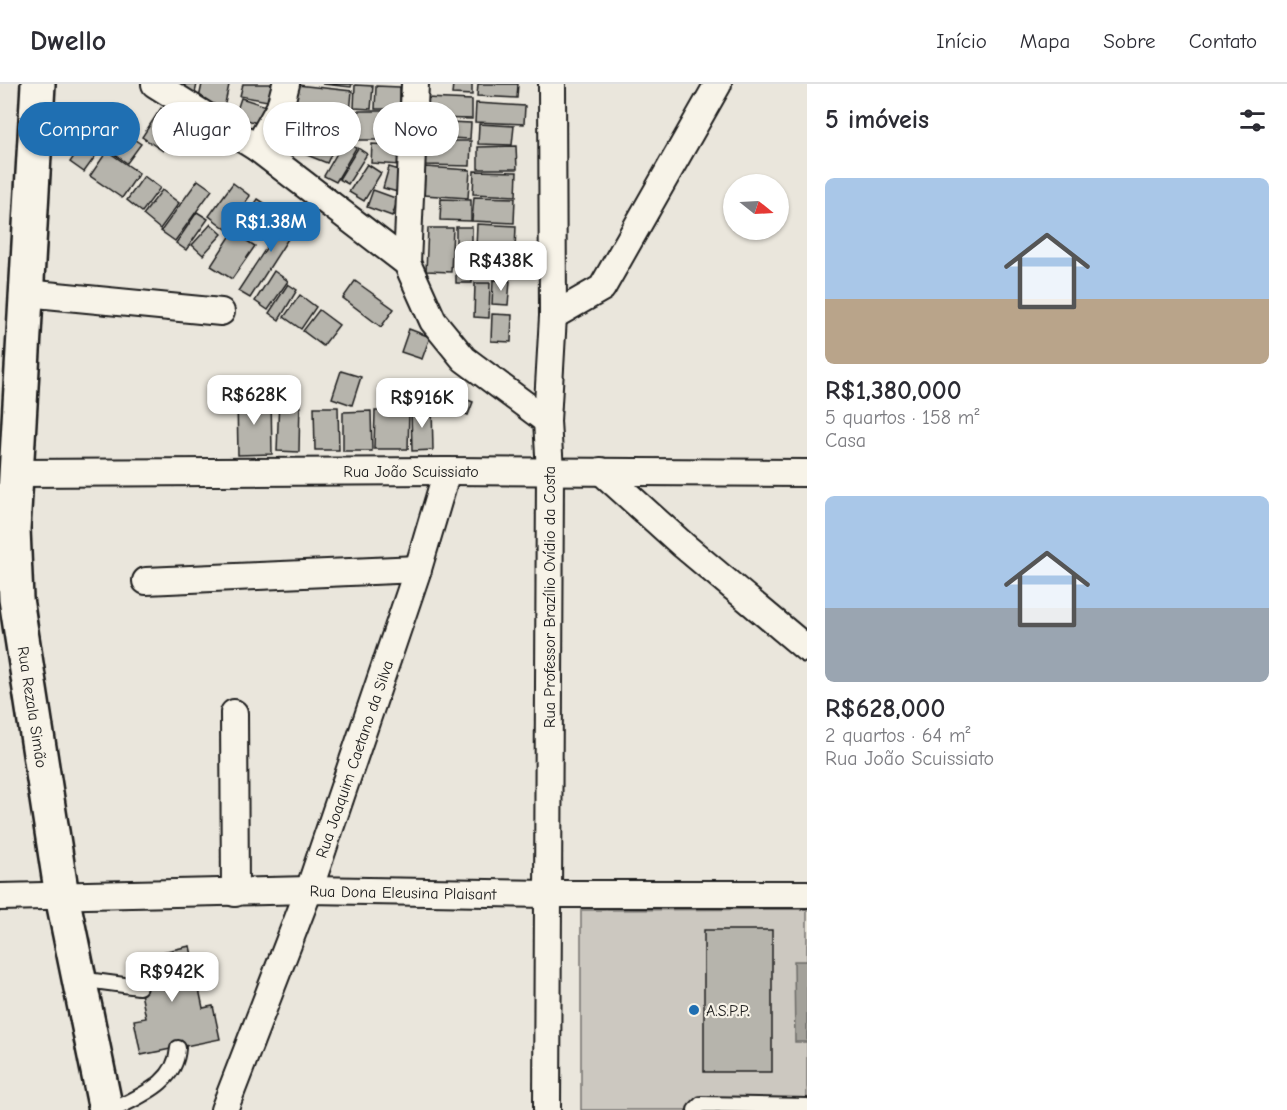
<!DOCTYPE html>
<html lang="pt">
<head>
<meta charset="utf-8">
<style>
	:root { --surface:#fff; --page:#f2f2f3; --text:#2b2b33; --muted:#7c7c81; --line:#e1e1e2; --accent:#1f6fb2 }
	body { margin:0; font-family:"Comic Neue",sans-serif; background:var(--page); color:var(--text); height:100vh; display:flex; flex-direction:column; font-size:22px; white-space:nowrap }
	* { box-sizing:border-box; margin:0 }
	p { font-size:20px; color:var(--muted) }
	.icon { flex:none; width:33px; height:33px; fill:none; stroke:currentColor; stroke-width:2; stroke-linecap:round; stroke-linejoin:round }
	.map { position:relative; flex:1; overflow:hidden }
	.drawer { display:flex; flex-direction:column; background:var(--surface); width:480px }
	.drawer>* { flex:none }
	.top-card { position:absolute; left:18px; top:18px; width:570px; height:54px; display:flex; gap:12px }
	.needle { width:39px; rotate:108deg }
	.buttons { position:absolute; left:723px; top:90px; display:grid; gap:12px }
	.buttons a { display:grid; place-items:center; width:66px; height:66px; border-radius:50%; background:var(--surface); box-shadow:0 2px 4px #0004; font-size:30px }
	.price { position:absolute; translate:-50% -51px; padding:0 14px; border-radius:12px; background:#fff; color:#222; font-size:20px; line-height:39px; filter:drop-shadow(0 2px 3px #0008) }
	.price::after { content:''; position:absolute; left:50%; top:36px; width:18px; height:14px; margin-left:-9px; background:inherit; clip-path:polygon(0 0,100% 0,50% 100%) }
	.price.active { background:var(--accent); color:#fff }
	ul { padding:0; list-style:none }
	li { display:grid; align-content:center; gap:12px; height:318px; padding:0 18px }
	li span { display:grid; place-items:center; height:186px; border-radius:9px; color:#555 }
	li>.icon { margin-inline-start:auto }
	span .icon { width:108px; height:108px; fill:#fffc; stroke-width:1 }
	li b { font-size:26px }
	h2 { display:flex; justify-content:space-between; align-items:center; height:72px; padding:0 18px; font-size:26px }
	.pill { padding:0 21px; border-radius:27px; background:var(--surface); box-shadow:0 2px 4px #0004; font-size:21px; line-height:54px }
	.pill.active { background:var(--accent); color:#fff }
	header { display:flex; align-items:center; gap:36px; box-sizing:border-box; height:84px; padding:0 30px; background:var(--surface); border-bottom:2px solid var(--line) }
	header strong { font-size:28px }
	nav { display:flex; gap:33px; margin-inline-start:auto; font-size:21px }
	main { display:flex; flex:1; min-height:0 }
	.map>svg:first-child { display:block }
	.green { fill:#ccc8c0; stroke:#74726e; stroke-width:1.5 }
	.water { fill:#a3a19a; stroke:#6d6c68; stroke-width:1.5 }
	.building { fill:#b6b4ac; stroke:#1c1c1c; stroke-width:1.5 }
	.lines { fill:none; stroke-linecap:round; stroke-linejoin:round }
	.service-casing { stroke:#1c1c1c; stroke-width:18 }
	.minor-casing { stroke:#1c1c1c; stroke-width:30 }
	.secondary-casing { stroke:#1c1c1c; stroke-width:38 }
	.service { stroke:#f7f3e8; stroke-width:14 }
	.minor { stroke:#f7f3e8; stroke-width:26 }
	.secondary { stroke:#f7f3e8; stroke-width:33 }
	.poi-dot { fill:#1f6fb2; stroke:#f7f3e8; stroke-width:2 }
	.labels { text-anchor:middle; stroke-width:4.5; stroke-linejoin:round; paint-order:stroke }
	.street-label { font-size:16px; fill:#1c1c1c; stroke:#f7f3e8 }
	.poi-label { font-size:16px; fill:#1c1c1c; stroke:#f7f3e8; text-anchor:start }
</style>
</head>
<body>
<header>
<strong>Dwello</strong>
<nav><a>Início</a><a>Mapa</a><a>Sobre</a><a>Contato</a></nav>
</header>
<main>
<div class="map">
<svg width="807" height="1026" viewBox="0 0 807 1026">
	<rect width="100%" height="100%" fill="#eae6dc"/>
	<filter id="ink" filterUnits="userSpaceOnUse"><feTurbulence type="fractalNoise" baseFrequency=".0167" numOctaves="2"/><feDisplacementMap in="SourceGraphic" scale="12" xChannelSelector="R" yChannelSelector="G"/><feConvolveMatrix kernelMatrix="1 2 1 2 8 2 1 2 1" color-interpolation-filters="sRGB"/></filter>
	<g filter="url(#ink)">
		<!-- green -->
		<polygon class="green" points="807,825 807,1026 581,1026 581,826"/>
		<!-- water -->
		<polygon class="water" points="794,877 807,877 807,958 795,958"/>
		<!-- building -->
		<g class="building">
			<polygon points="182,0 197,0 195,9 180,5"/>
			<polygon points="202,0 229,1 224,24 198,19"/>
			<polygon points="243,0 277,0 273,18 240,12"/>
			<polygon points="322,0 352,0 351,3"/>
			<polygon points="453,0 472,0 472,11 452,10"/>
			<polygon points="478,0 518,0 517,14 477,12"/>
			<polygon points="297,1 352,7 350,30 295,24"/>
			<polygon points="355,1 373,2 371,25 354,24"/>
			<polygon points="376,2 400,3 400,25 375,25"/>
			<polygon points="241,14 269,23 263,41 235,32"/>
			<polygon points="426,14 472,16 472,35 426,34"/>
			<polygon points="476,19 525,22 524,40 475,38"/>
			<polygon points="161,24 182,39 163,67 142,53"/>
			<rect x="354" y="27" width="44" height="29"/>
			<polygon points="319,30 350,35 348,52 316,46"/>
			<polygon points="426,37 471,39 470,55 426,53"/>
			<polygon points="97,39 112,49 84,88 70,78"/>
			<polygon points="479,40 514,42 512,61 478,60"/>
			<polygon points="120,46 141,60 127,79 107,65"/>
			<polygon points="291,46 338,55 327,79 287,63"/>
			<polygon points="344,57 356,64 336,98 324,92"/>
			<polygon points="426,57 471,57 470,82 425,81"/>
			<polygon points="372,60 402,62 401,81 371,79"/>
			<polygon points="516,62 517,85 478,85 478,63"/>
			<polygon points="358,64 367,70 348,100 339,95"/>
			<polygon points="107,67 139,89 122,114 90,92"/>
			<polygon points="367,80 381,89 364,117 349,108"/>
			<polygon points="389,83 406,88 401,109 383,104"/>
			<polygon points="425,83 470,86 468,114 424,111"/>
			<polygon points="474,87 517,88 516,112 473,110"/>
			<polygon points="144,92 160,104 142,128 127,116"/>
			<polygon points="198,96 212,106 175,157 161,147"/>
			<polygon points="233,99 250,112 226,145 209,132"/>
			<polygon points="162,106 179,119 160,145 143,131"/>
			<polygon points="373,106 398,115 392,132 367,123"/>
			<polygon points="474,113 515,114 514,139 472,137"/>
			<polygon points="258,115 272,124 253,154 238,145"/>
			<polygon points="441,115 471,116 471,137 440,136"/>
			<polygon points="293,123 304,130 250,214 238,207"/>
			<polygon points="197,128 208,135 186,166 176,159"/>
			<polygon points="211,140 222,150 203,171 192,161"/>
			<polygon points="477,140 516,142 515,166 476,164"/>
			<rect x="456" y="143" width="16" height="56"/>
			<polygon points="428,144 453,144 451,188 426,187"/>
			<polygon points="233,148 255,162 232,195 211,182"/>
			<polygon points="476,171 500,171 499,191 476,190"/>
			<polygon points="274,187 288,197 268,226 255,217"/>
			<polygon points="493,196 510,197 508,221 492,220"/>
			<polygon points="355,197 394,225 381,243 343,214"/>
			<polygon points="475,199 490,199 489,234 474,233"/>
			<polygon points="288,200 297,206 279,236 269,229"/>
			<polygon points="300,211 316,223 301,245 284,233"/>
			<polygon points="319,226 339,241 323,262 303,247"/>
			<polygon points="492,230 512,231 511,258 491,257"/>
			<polygon points="409,245 430,253 422,275 401,268"/>
			<polygon points="341,287 361,293 352,321 332,314"/>
			<polygon points="449,309 473,318 468,331 444,322"/>
			<polygon points="237,314 271,314 272,370 238,371"/>
			<polygon points="279,314 300,314 299,368 277,367"/>
			<polygon points="314,323 338,323 339,366 315,366"/>
			<polygon points="432,323 433,366 412,367 411,324"/>
			<polygon points="371,327 372,367 343,367 343,328"/>
			<polygon points="375,327 409,327 408,365 374,365"/>
			<rect x="704" y="846" width="68" height="142"/>
			<polygon points="190,862 203,924 213,922 220,955 141,971 134,936 146,934 134,874"/>
		</g>
		<g class="lines">
			<!-- service casing -->
			<g class="service-casing">
				<g id="service">
					<polyline points="79,895 139,903"/>
					<path d="M 113,1026 C 141,1011 176,999 178,964"/>
					<polyline points="695,1026 701,1020 807,1022"/>
				</g>
			</g>
			<!-- minor casing -->
			<g class="minor-casing">
				<g id="minor">
					<polyline points="155,0 257,64 407,179 433,237 464,275 547,337"/>
					<polyline points="257,64 280,23 286,0"/>
					<polyline points="407,179 415,0"/>
					<polyline points="26,209 221,228"/>
					<polyline points="553,232 602,204 718,0"/>
					<polyline points="601,387 683,461 807,565"/>
					<polyline points="16,389 447,387 807,389"/>
					<polyline points="146,497 418,485"/>
					<polyline points="234,629 235,809"/>
					<polyline points="0,813 309,806 548,810 807,810"/>
					<polyline points="224,1026 309,806 418,485 447,387"/>
					<polyline points="547,1026 550,387 547,337 553,232 552,0"/>
				</g>
			</g>
			<!-- secondary casing -->
			<g class="secondary-casing">
				<polyline id="secondary" points="38,0 13,445 16,515 62,812 106,1026"/>
			</g>
			<!-- service -->
			<use href="#service" class="service"/>
			<!-- minor -->
			<use href="#minor" class="minor"/>
			<!-- secondary -->
			<use href="#secondary" class="secondary"/>
		</g>
	</g>
	<!-- markers -->
	<circle class="poi-dot" cx="694" cy="926" r="6"/>
	<g class="labels">
		<!-- street labels -->
		<g class="street-label">
			<text x="411" y="393">Rua João Scuissiato</text>
			<text transform="translate(549 513) rotate(-90)" y="6">Rua Professor Brazílio Ovídio da Costa</text>
			<text transform="translate(33 623) rotate(81)" y="6">Rua Rezala Simão</text>
			<text transform="translate(354 675) rotate(-71)" y="6">Rua Joaquim Caetano da Silva</text>
			<text transform="translate(403 808) rotate(1)" y="6">Rua Dona Eleusina Plaisant</text>
		</g>
		<!-- poi labels -->
		<g class="poi-label">
			<text x="706" y="932">A.S.P.P.</text>
		</g>
	</g>
</svg>
<div class="buttons">
<a><svg class="needle" viewBox="-14 -14 28 28"><path d="M0-13l5 13h-10z" fill="#e53935"/><path d="M0 13l5-13h-10z" fill="#7c7c81"/></svg></a>
</div>
<b class="price active" style="left:271px;top:169px">R$1.38M</b>
<b class="price" style="left:501px;top:208px">R$438K</b>
<b class="price" style="left:254px;top:342px">R$628K</b>
<b class="price" style="left:422px;top:345px">R$916K</b>
<b class="price" style="left:172px;top:919px">R$942K</b>
<div class="top-card">
<a class="pill active">Comprar</a>
<a class="pill">Alugar</a>
<a class="pill">Filtros</a>
<a class="pill">Novo</a>
</div>
</div>
<section class="drawer">
<h2>5 imóveis<svg class="icon" aria-label="filters" viewBox="0 0 24 24"><path d="M4 7h16M4 17h16"/><circle cx="9" cy="7" r="2"/><circle cx="15" cy="17" r="2"/></svg></h2>
<ul>
<li><span style="background:linear-gradient(#a9c7e8 65%,#b9a48a 0)"><svg class="icon" aria-label="home" viewBox="0 0 24 24"><path d="M3 11l9-7 9 7M6 9v11h12V9"/></svg></span><div><b>R$1,380,000</b><p>5 quartos · 158 m²</p><p>Casa</p></div></li>
<li><span style="background:linear-gradient(#a9c7e8 60%,#9aa5b1 0)"><svg class="icon" aria-label="home" viewBox="0 0 24 24"><path d="M3 11l9-7 9 7M6 9v11h12V9"/></svg></span><div><b>R$628,000</b><p>2 quartos · 64 m²</p><p>Rua João Scuissiato</p></div></li>
</ul>
</section>
</main>
</body>
</html>
